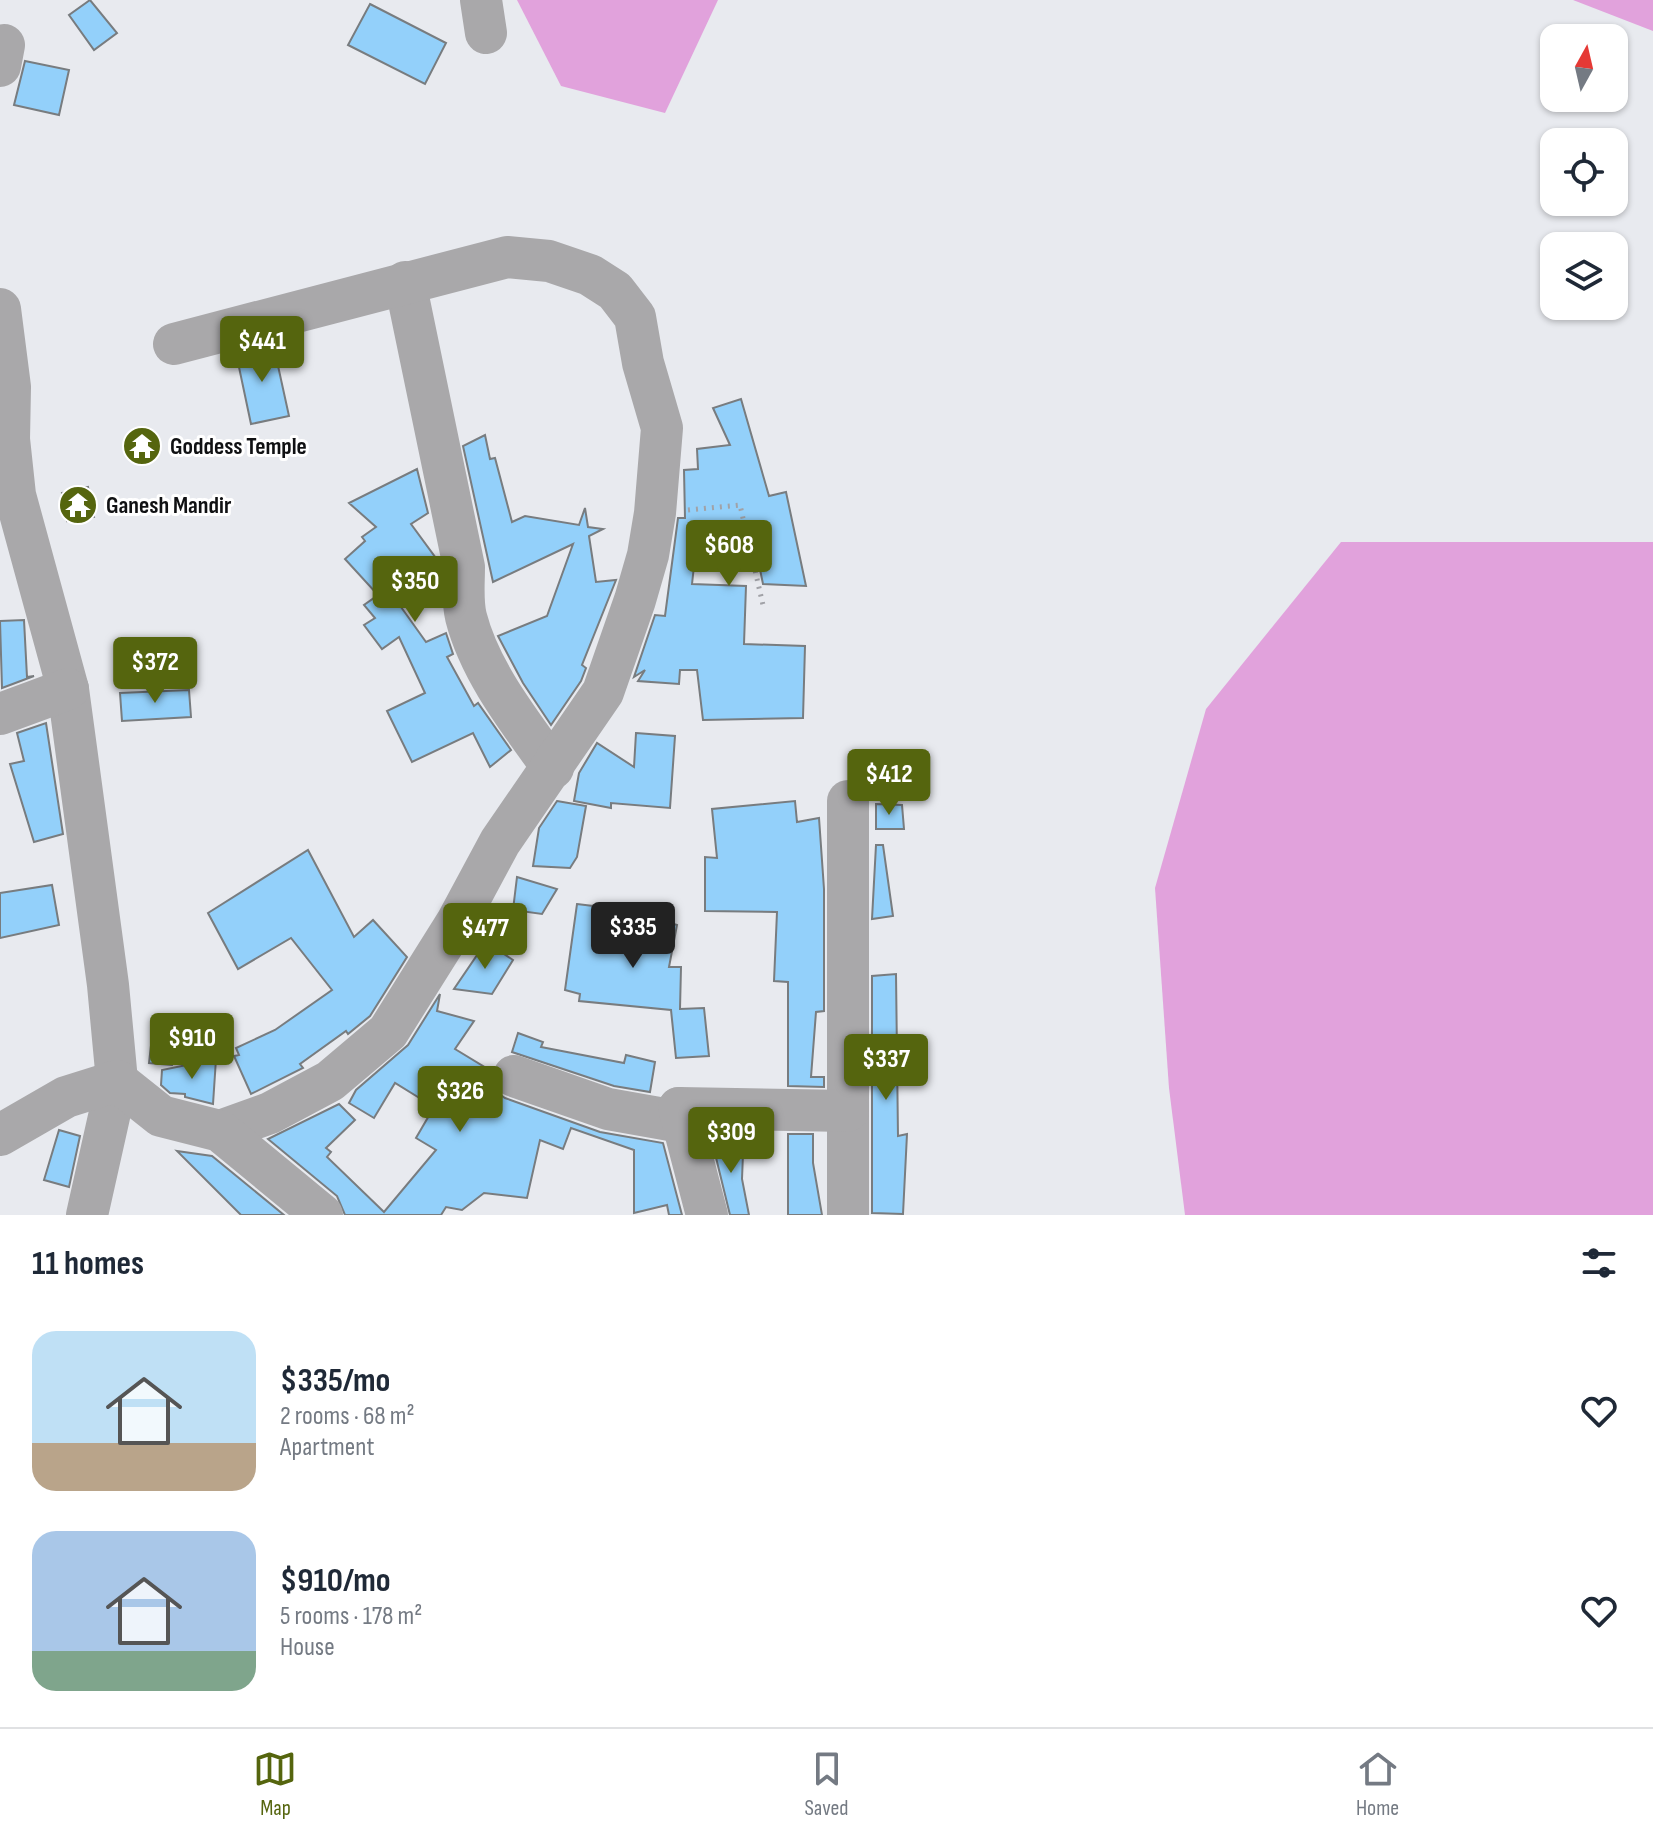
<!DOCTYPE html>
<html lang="en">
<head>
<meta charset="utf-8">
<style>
	:root { --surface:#fff; --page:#f6f6f7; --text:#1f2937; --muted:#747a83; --line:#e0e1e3; --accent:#55650e }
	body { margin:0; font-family:"Sofia Sans Condensed",sans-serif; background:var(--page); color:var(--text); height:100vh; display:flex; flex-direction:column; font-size:30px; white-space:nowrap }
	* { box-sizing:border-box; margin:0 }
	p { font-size:26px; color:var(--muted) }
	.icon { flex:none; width:44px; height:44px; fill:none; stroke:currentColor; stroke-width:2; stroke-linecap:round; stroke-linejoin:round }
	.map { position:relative; height:1215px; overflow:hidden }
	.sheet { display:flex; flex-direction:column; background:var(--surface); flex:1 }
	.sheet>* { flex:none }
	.needle { width:52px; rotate:8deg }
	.controls { position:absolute; left:1540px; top:24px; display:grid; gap:16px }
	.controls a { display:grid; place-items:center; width:88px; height:88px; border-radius:16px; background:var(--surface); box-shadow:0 2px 6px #0004; font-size:40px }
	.price { position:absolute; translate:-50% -68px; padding:0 18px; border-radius:8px; background:var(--accent); color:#fff; font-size:26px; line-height:52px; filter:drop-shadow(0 2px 4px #0008) }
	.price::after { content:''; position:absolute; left:50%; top:48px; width:24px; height:18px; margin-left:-12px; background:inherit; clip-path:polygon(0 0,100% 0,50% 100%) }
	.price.active { background:#222; color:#fff }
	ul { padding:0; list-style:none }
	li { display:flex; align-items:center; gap:24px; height:200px; padding:0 32px }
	li span { display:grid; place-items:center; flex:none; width:224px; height:160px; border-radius:24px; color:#555 }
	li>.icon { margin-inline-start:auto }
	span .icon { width:96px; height:96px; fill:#fffc; stroke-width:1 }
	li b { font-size:34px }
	h2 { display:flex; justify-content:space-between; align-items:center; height:96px; padding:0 32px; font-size:34px }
	.tab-bar { display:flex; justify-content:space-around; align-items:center; height:112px; border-top:2px solid var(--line); background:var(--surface); font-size:22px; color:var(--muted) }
	.tab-bar a { display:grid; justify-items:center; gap:4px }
	.tab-bar .active { color:var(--accent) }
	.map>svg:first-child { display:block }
	.green { fill:#e1a2dc }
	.building { fill:#93d0fa; stroke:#787c7f; stroke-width:2 }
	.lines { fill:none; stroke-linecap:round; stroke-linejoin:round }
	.path { stroke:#a1a2a7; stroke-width:5; stroke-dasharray:2 6; stroke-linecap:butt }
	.minor { stroke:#a9a8aa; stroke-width:42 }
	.labels { text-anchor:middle; stroke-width:6; stroke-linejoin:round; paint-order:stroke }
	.poi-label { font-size:24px; font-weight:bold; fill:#101113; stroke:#fff; text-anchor:start }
</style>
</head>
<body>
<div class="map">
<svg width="1653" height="1215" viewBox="0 0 1653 1215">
	<rect width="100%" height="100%" fill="#e8eaef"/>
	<!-- green -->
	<g class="green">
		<polygon points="517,0 718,0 665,113 561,86"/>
		<polygon points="1573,0 1653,0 1653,31"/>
		<polygon points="1341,542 1653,542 1653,1215 1185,1215 1169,1088 1155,888 1206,709"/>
	</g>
	<!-- building -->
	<g class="building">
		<polygon points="90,0 117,33 94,50 69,15"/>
		<polygon points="370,4 446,43 425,84 348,45"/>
		<polygon points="25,61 69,70 59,115 14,105"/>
		<polygon points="273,343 289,416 251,424 236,353"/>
		<polygon points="741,399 769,496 786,492 806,586 763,584 753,535 697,539 692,584 746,586 744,644 805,646 803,718 703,720 697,670 680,670 679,684 638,681 645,670 634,677 655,615 665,616 678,518 685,518 684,470 698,469 697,449 730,445 713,408"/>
		<polygon points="485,435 490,459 495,458 512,522 525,516 579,525 585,508 588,527 603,529 589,536 596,582 616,580 582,665 586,668 581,681 551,725 523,683 498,636 547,616 573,544 493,582 463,446"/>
		<polygon points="417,469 428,513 411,524 438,561 440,578 401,607 426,642 446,633 453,654 447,657 474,706 478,703 511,750 490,767 473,733 412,762 387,711 425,693 399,637 382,649 364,625 375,618 364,605 378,595 345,559 365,541 362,537 376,527 349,503"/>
		<polygon points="88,487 94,517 67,521 62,493"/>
		<polygon points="24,620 27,677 34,676 2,688 0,621"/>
		<polygon points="189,690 191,717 122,721 120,693"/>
		<polygon points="46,723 63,834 34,842 10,764 24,761 17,733"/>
		<polygon points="636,733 675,736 670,808 611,803 611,808 574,801 579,773 597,743 634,767"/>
		<polygon points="557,801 586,806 577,857 570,868 533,866 539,828"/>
		<polygon points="795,801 797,822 819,818 824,889 824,1011 816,1012 811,1077 824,1077 824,1087 788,1086 788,982 774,981 777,912 705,911 705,857 717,858 712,809"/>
		<polygon points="876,804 902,805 904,829 876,829"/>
		<polygon points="876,845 883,845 893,916 872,919"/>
		<polygon points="308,850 354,937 373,920 407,957 370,1016 348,1034 346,1031 300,1064 303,1068 251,1094 234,1056 239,1055 236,1048 275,1030 332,990 291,938 238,969 208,913"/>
		<polygon points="517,877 557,889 542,914 513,910"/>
		<polygon points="52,885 59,925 0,938 0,893"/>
		<polygon points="577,904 626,910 677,925 669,967 681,967 680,1009 704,1008 709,1056 676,1058 671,1010 579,1001 580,994 565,990"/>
		<polygon points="486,942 513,960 492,994 454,989"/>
		<polygon points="896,974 898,1136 907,1134 903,1214 872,1213 872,976"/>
		<polygon points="440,994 437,1011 474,1021 455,1049 491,1071 495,1091 505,1098 600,1132 663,1143 682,1215 669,1215 667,1205 634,1213 634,1150 571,1128 563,1149 540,1140 527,1198 484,1193 462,1210 446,1207 441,1215 345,1215 337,1196 268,1139 339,1104 355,1120 326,1148 331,1152 327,1157 384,1212 436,1150 416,1138 434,1107 395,1083 374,1118 349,1103 356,1090 408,1045"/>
		<polygon points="154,1019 182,1025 172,1065 149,1063"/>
		<polygon points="518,1033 543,1042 541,1047 624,1063 626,1055 655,1062 650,1092 614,1086 512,1052"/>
		<polygon points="216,1059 213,1104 185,1097 185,1094 170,1093 161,1085 162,1070"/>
		<polygon points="59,1130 80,1136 69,1187 44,1180"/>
		<polygon points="710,1133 729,1133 727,1153 743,1154 742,1179 749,1215 730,1215"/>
		<polygon points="788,1134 813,1134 813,1163 822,1215 788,1215"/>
		<polygon points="177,1151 212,1156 284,1215 241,1215"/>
	</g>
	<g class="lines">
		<!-- path -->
		<polyline class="path" points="688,510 740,505 763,605"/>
		<!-- minor -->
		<g class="minor">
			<polyline points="481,0 486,33"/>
			<polyline points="0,66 4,45"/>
			<path d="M 405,282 L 464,567 C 464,583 462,601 466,617 C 480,672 520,722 553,768"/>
			<polyline points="0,309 10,387 9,439 15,495 68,689 108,985 117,1081 87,1215"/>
			<polyline points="174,344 507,257 549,261 590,275 615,291 635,317 643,363 662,428 655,513 648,555 635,600 603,692 500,842 457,922 388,1032 330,1081 270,1113 220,1131"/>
			<polyline points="0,714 68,689"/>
			<polyline points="848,801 848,1215"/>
			<polyline points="514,1076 608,1109 670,1120 679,1108 848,1111"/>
			<polyline points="679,1108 707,1215"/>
			<polyline points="0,1135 66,1097 117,1081 161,1116 220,1131 322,1215"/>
		</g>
	</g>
	<!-- icons -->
	<defs>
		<g id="temple-disc" transform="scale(2)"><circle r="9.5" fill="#55650e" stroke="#fff"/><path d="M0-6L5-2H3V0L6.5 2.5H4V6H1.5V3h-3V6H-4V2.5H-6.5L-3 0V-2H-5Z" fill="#fff"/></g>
	</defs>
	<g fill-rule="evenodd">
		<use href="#temple-disc" x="142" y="446"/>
		<use href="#temple-disc" x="78" y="505"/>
	</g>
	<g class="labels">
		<!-- poi labels -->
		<g class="poi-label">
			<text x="170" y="454">Goddess Temple</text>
			<text x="106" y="513">Ganesh Mandir</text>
		</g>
	</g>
</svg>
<div class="controls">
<a><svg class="needle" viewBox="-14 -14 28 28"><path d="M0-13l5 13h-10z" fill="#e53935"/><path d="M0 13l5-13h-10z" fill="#747a83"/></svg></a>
<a><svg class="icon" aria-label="locate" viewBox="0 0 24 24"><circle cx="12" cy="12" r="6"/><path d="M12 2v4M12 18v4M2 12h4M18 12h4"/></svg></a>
<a><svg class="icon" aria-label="layers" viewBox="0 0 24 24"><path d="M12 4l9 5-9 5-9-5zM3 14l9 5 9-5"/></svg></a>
</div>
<b class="price" style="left:262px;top:384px">$441</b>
<b class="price" style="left:729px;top:588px">$608</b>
<b class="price" style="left:415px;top:624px">$350</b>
<b class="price" style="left:155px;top:705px">$372</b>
<b class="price" style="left:889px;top:817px">$412</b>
<b class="price active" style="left:633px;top:970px">$335</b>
<b class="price" style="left:485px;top:971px">$477</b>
<b class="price" style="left:192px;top:1081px">$910</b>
<b class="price" style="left:886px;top:1102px">$337</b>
<b class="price" style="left:460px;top:1134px">$326</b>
<b class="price" style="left:731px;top:1175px">$309</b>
</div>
<section class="sheet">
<h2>11 homes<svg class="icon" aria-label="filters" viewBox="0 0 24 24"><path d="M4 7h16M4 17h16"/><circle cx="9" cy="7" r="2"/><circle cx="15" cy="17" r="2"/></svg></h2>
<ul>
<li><span style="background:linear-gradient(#bfe0f5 70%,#b9a48a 0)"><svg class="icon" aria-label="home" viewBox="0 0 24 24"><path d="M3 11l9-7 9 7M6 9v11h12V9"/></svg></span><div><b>$335/mo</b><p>2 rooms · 68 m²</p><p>Apartment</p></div><svg class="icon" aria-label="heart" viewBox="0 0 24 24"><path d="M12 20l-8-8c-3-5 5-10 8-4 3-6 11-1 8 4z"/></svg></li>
<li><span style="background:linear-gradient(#a9c7e8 75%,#7fa58c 0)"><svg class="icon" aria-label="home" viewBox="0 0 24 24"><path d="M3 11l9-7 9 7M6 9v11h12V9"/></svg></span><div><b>$910/mo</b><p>5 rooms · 178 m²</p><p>House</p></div><svg class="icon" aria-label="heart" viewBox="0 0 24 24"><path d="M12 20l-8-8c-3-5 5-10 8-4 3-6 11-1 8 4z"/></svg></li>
</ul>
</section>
<nav class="tab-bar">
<a class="active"><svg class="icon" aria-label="map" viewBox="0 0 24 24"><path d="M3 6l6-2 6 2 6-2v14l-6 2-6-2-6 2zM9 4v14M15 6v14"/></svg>Map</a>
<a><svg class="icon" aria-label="saved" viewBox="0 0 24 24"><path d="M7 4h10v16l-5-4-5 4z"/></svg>Saved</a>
<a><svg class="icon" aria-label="home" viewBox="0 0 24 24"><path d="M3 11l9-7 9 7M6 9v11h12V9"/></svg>Home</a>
</nav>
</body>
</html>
